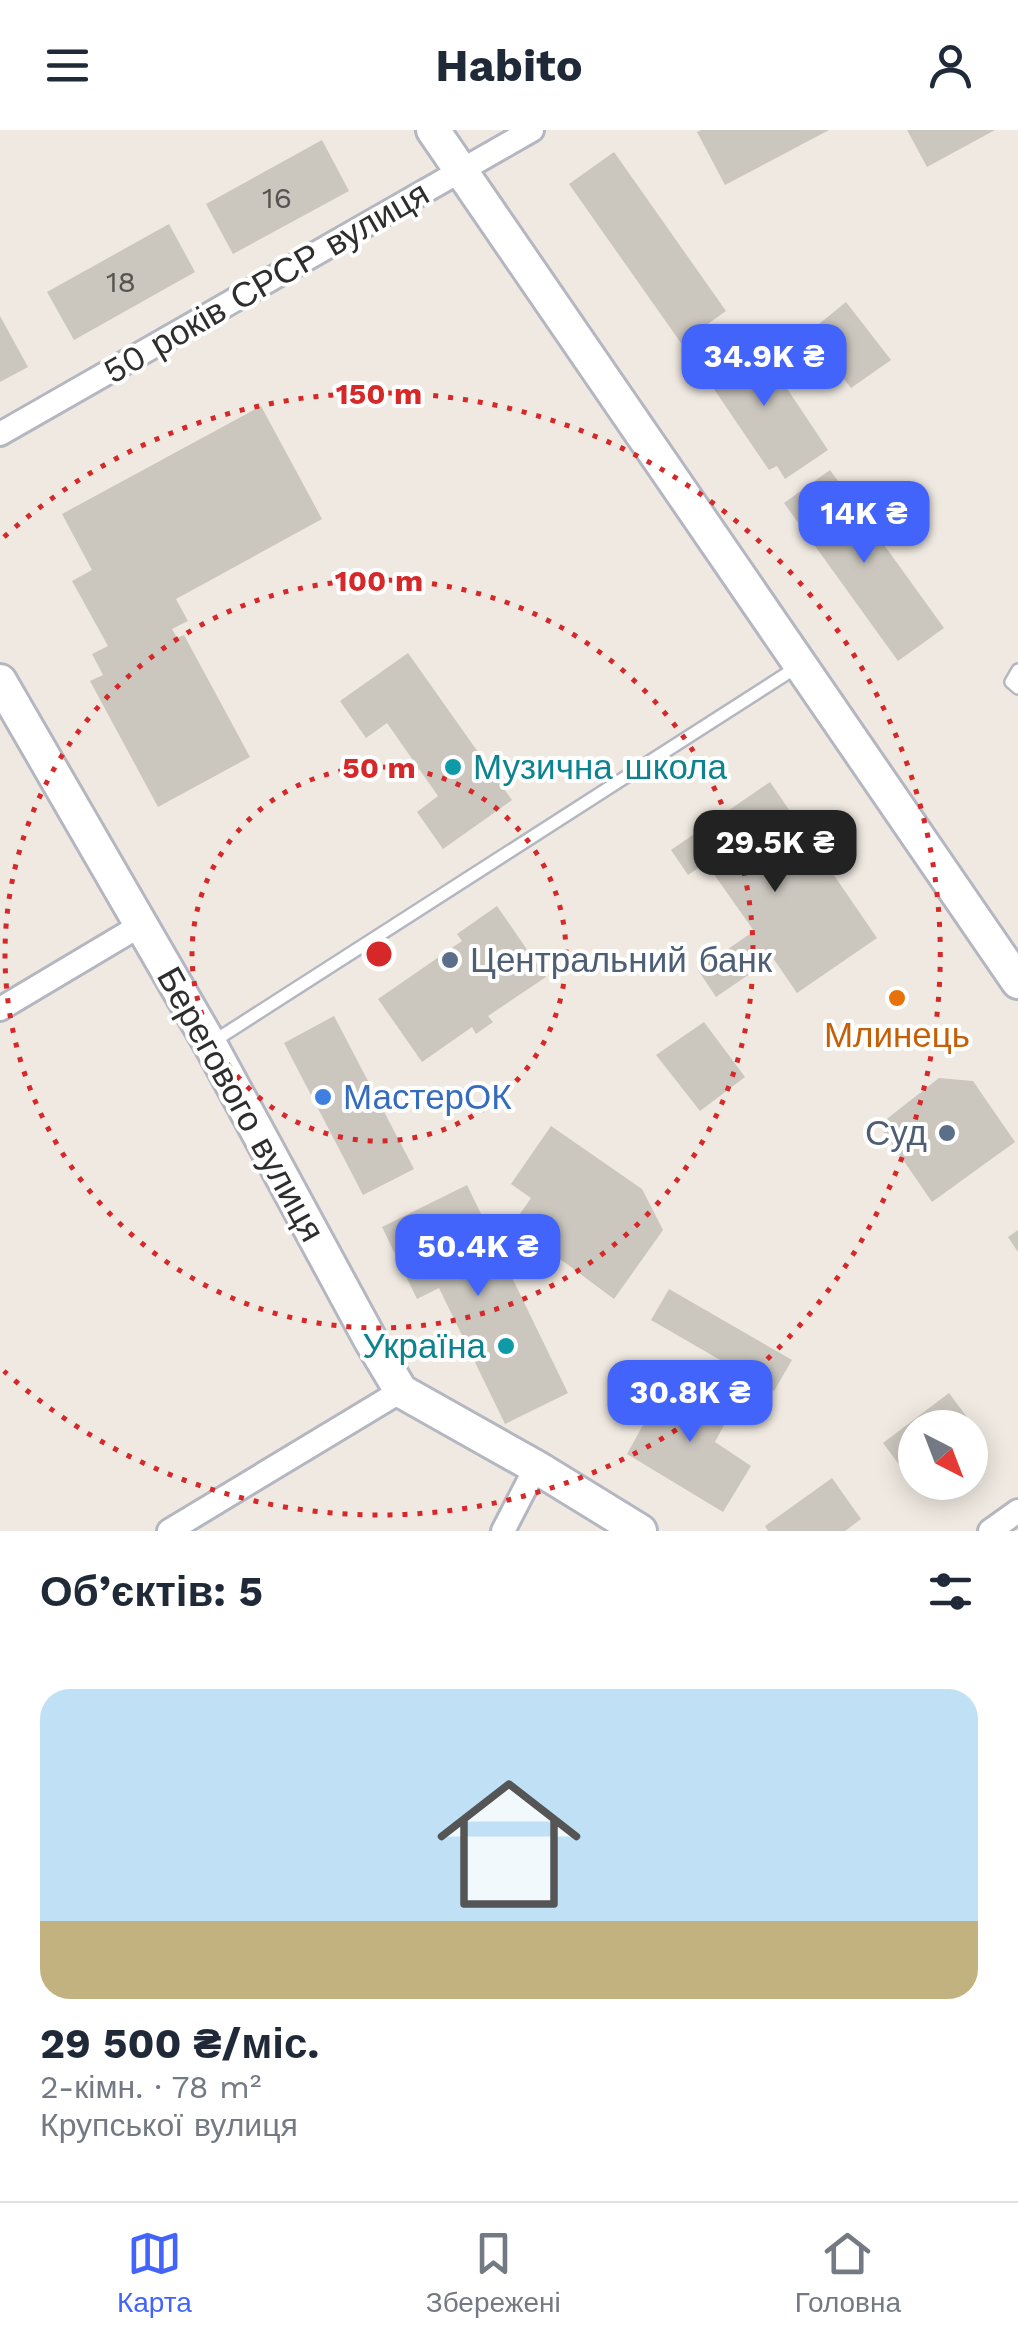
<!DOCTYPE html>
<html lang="uk">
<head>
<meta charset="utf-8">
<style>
	:root { --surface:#fff; --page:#f2f2f3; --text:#1f2937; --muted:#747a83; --line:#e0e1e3; --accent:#4264fb }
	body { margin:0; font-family:"Work Sans",sans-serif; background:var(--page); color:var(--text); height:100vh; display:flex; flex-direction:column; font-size:38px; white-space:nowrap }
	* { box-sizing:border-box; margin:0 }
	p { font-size:32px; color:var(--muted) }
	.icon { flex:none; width:55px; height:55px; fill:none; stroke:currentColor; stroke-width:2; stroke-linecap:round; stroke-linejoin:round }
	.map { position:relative; height:1401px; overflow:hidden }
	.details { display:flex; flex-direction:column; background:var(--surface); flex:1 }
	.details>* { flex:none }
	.needle { width:65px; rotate:138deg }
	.controls { position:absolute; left:898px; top:1280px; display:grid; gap:20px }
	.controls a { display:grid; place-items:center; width:90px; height:90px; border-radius:50%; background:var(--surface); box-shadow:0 5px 25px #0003; font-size:50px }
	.price { position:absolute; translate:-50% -85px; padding:0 22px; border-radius:20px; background:var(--accent); color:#fff; font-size:32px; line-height:65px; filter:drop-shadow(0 2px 5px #0008) }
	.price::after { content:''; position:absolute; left:50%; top:60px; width:30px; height:22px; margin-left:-15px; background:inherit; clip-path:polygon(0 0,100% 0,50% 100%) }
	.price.on { background:#222; color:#fff }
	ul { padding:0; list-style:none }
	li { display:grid; align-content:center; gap:20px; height:530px; padding:0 40px }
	li span { display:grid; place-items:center; height:310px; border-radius:30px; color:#555 }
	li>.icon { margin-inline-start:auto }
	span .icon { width:180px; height:180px; fill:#fffc; stroke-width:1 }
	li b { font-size:42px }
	h2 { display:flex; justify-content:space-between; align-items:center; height:120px; padding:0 40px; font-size:42px }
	header { display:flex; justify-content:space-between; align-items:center; height:130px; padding:0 40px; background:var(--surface); font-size:45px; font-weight:700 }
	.menu { display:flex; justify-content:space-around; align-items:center; height:140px; border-top:2px solid var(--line); background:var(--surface); font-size:28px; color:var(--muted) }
	.menu a { display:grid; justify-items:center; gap:5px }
	.menu .on { color:var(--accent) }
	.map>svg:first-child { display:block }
	.building { fill:#cbc7bf }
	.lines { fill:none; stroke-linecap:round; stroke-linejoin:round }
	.lane-casing { stroke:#b4b7c1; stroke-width:16 }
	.street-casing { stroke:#b4b7c1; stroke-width:28 }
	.secondary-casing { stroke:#b4b7c1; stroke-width:38 }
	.lane { stroke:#fff; stroke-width:11 }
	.street { stroke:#fff; stroke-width:22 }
	.secondary { stroke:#fff; stroke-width:32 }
	.ring { fill:none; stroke:#d62828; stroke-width:5; stroke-dasharray:5 10 }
	.culture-dot { fill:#0f9aa8; stroke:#fff; stroke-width:4 }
	.service-dot { fill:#5c6f8a; stroke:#fff; stroke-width:4 }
	.food-dot { fill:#e8710a; stroke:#fff; stroke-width:4 }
	.shop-dot { fill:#3f7fe0; stroke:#fff; stroke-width:4 }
	.labels { text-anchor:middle; stroke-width:8; stroke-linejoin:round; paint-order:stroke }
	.number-label { font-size:30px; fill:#555452 }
	.street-label { font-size:35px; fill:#2e2e2e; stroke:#fff }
	.culture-label { font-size:35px; fill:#0d838f; stroke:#fff; text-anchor:start }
	.service-label { font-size:35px; fill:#4e5e75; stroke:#fff; text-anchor:start }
	.food-label { font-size:35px; fill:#c56008; stroke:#fff }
	.shop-label { font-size:35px; fill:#366cbe; stroke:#fff; text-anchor:start }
	.centre { fill:#d62828; stroke:#fff; stroke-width:5 }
	.ring-label { font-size:30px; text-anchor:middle; font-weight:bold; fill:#d62828; stroke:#fff; stroke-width:8; stroke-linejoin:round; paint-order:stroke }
</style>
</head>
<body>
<header><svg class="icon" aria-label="menu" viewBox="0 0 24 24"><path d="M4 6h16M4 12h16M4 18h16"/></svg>Habito<svg class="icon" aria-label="person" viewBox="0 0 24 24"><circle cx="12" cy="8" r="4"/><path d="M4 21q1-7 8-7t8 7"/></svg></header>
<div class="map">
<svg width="1018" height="1401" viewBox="0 0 1018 1401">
	<rect width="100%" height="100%" fill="#efe9e1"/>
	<!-- building -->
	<g class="building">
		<polygon points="701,0 829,0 725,55 697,2"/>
		<polygon points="907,0 995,0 927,37"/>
		<polygon points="322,10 349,61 233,124 206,74"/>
		<polygon points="614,22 726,181 681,213 569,54"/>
		<polygon points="169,94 195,142 74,210 47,162"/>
		<polygon points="846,172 891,230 851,258 808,203"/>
		<polygon points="0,186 28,237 0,252"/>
		<polygon points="752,206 828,320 785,349 777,336 769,340 701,240"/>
		<polygon points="261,276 322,389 176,469 188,491 172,499 177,508 184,505 250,627 158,677 90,551 103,545 92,524 108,516 72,451 92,440 62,384"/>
		<polygon points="830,340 944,498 898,531 784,373"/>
		<polygon points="408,523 512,670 443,719 417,682 438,666 387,593 366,608 340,571"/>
		<polygon points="770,652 877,808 797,863 773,828 716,867 698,840 754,801 706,733 688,745 671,720"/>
		<polygon points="497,776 546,847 488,886 493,892 476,904 472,897 422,932 378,869 462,811 457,804"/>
		<polygon points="334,886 414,1039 363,1065 284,913"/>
		<polygon points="704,892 745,947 700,981 656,925"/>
		<polygon points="939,948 973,951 1015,1012 932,1072 879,995"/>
		<polygon points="551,996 642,1059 663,1100 614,1169 513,1094 531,1068 511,1054"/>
		<polygon points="467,1055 568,1263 505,1294 439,1158 417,1169 382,1097"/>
		<polygon points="1018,1100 1018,1122 1008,1107"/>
		<polygon points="669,1159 792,1230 774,1261 651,1190"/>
		<polygon points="670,1246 732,1280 715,1312 751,1336 723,1382 627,1324"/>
		<polygon points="949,1263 984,1310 970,1321 970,1298 915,1298 915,1352 927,1352 918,1360 883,1313"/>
		<polygon points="832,1348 861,1389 845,1401 768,1401 765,1396"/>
	</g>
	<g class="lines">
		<!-- lane casing -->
		<g class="lane-casing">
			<g id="lane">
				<polyline points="1018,540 1011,552 1018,558"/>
				<polyline points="211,913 797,537"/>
			</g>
		</g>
		<!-- street casing -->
		<g class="street-casing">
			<g id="street">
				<polyline points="0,304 532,0"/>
				<polyline points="0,879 141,795"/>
				<polyline points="169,1401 401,1261"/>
				<polyline points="503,1401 536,1337"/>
				<polyline points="990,1401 1018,1381"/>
			</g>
		</g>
		<!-- secondary casing -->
		<g class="secondary-casing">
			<g id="secondary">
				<polyline points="433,0 1018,852"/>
				<polyline points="0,551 210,914 371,1211 401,1261 536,1337 640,1401"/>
			</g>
		</g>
		<!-- lane -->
		<use href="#lane" class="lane"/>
		<!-- street -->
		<use href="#street" class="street"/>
		<!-- secondary -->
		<use href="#secondary" class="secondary"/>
	</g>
	<!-- distance rings -->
	<g class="ring">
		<circle cx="379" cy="824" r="187"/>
		<circle cx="379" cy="824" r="374"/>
		<path d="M4 407A561 561 0 1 1 4 1241"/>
	</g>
	<!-- markers -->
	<g class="culture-dot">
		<circle cx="453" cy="637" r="10"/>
		<circle cx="506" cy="1216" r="10"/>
	</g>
	<g class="service-dot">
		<circle cx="450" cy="830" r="10"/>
		<circle cx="947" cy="1003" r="10"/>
	</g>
	<circle class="food-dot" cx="897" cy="868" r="10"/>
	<circle class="shop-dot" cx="323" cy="967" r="10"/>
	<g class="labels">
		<!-- number labels -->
		<g class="number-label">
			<text x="277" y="78">16</text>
			<text x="121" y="162">18</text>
		</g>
		<!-- street labels -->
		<g class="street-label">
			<text transform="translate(266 152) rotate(-30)" y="12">50 років СРСР вулиця</text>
			<text transform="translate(241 974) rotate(61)" y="12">Берегового вулиця</text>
		</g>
		<!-- culture labels -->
		<g class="culture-label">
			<text x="473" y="649">Музична школа</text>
			<text x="486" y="1228" text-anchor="end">Україна</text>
		</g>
		<!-- service labels -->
		<g class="service-label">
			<text x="470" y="842">Центральний банк</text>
			<text x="927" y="1015" text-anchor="end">Суд</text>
		</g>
		<!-- food labels -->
		<g class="food-label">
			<text x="897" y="917">Млинець</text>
		</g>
		<!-- shop labels -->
		<g class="shop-label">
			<text x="343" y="979">МастерОК</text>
		</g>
	</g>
	<circle cx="379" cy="824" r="15" class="centre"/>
	<g class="ring-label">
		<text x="379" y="274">150 m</text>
		<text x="379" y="461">100 m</text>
		<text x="379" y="648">50 m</text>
	</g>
</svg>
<div class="controls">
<a><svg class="needle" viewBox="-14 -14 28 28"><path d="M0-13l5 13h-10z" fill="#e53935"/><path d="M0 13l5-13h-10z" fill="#747a83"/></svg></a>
</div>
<b class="price" style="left:764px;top:279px">34.9K ₴</b>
<b class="price" style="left:864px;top:436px">14K ₴</b>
<b class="price on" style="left:775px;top:765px">29.5K ₴</b>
<b class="price" style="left:478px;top:1169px">50.4K ₴</b>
<b class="price" style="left:690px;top:1315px">30.8K ₴</b>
</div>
<section class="details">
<h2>Об’єктів: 5<svg class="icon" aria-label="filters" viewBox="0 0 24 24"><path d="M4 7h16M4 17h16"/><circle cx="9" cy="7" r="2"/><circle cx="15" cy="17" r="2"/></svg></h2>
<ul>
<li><span style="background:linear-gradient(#bfe0f5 75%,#c2b280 0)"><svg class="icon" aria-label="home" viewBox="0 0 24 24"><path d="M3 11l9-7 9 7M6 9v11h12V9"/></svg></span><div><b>29 500 ₴/міс.</b><p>2-кімн. · 78 m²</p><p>Крупської вулиця</p></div></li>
</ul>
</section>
<nav class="menu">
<a class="on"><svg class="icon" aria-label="map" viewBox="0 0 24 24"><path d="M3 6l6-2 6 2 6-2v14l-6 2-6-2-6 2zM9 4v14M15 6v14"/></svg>Карта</a>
<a><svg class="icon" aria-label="saved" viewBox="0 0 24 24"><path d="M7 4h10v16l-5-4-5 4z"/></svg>Збережені</a>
<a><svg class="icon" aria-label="home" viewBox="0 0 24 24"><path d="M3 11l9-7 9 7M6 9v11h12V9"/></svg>Головна</a>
</nav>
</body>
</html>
